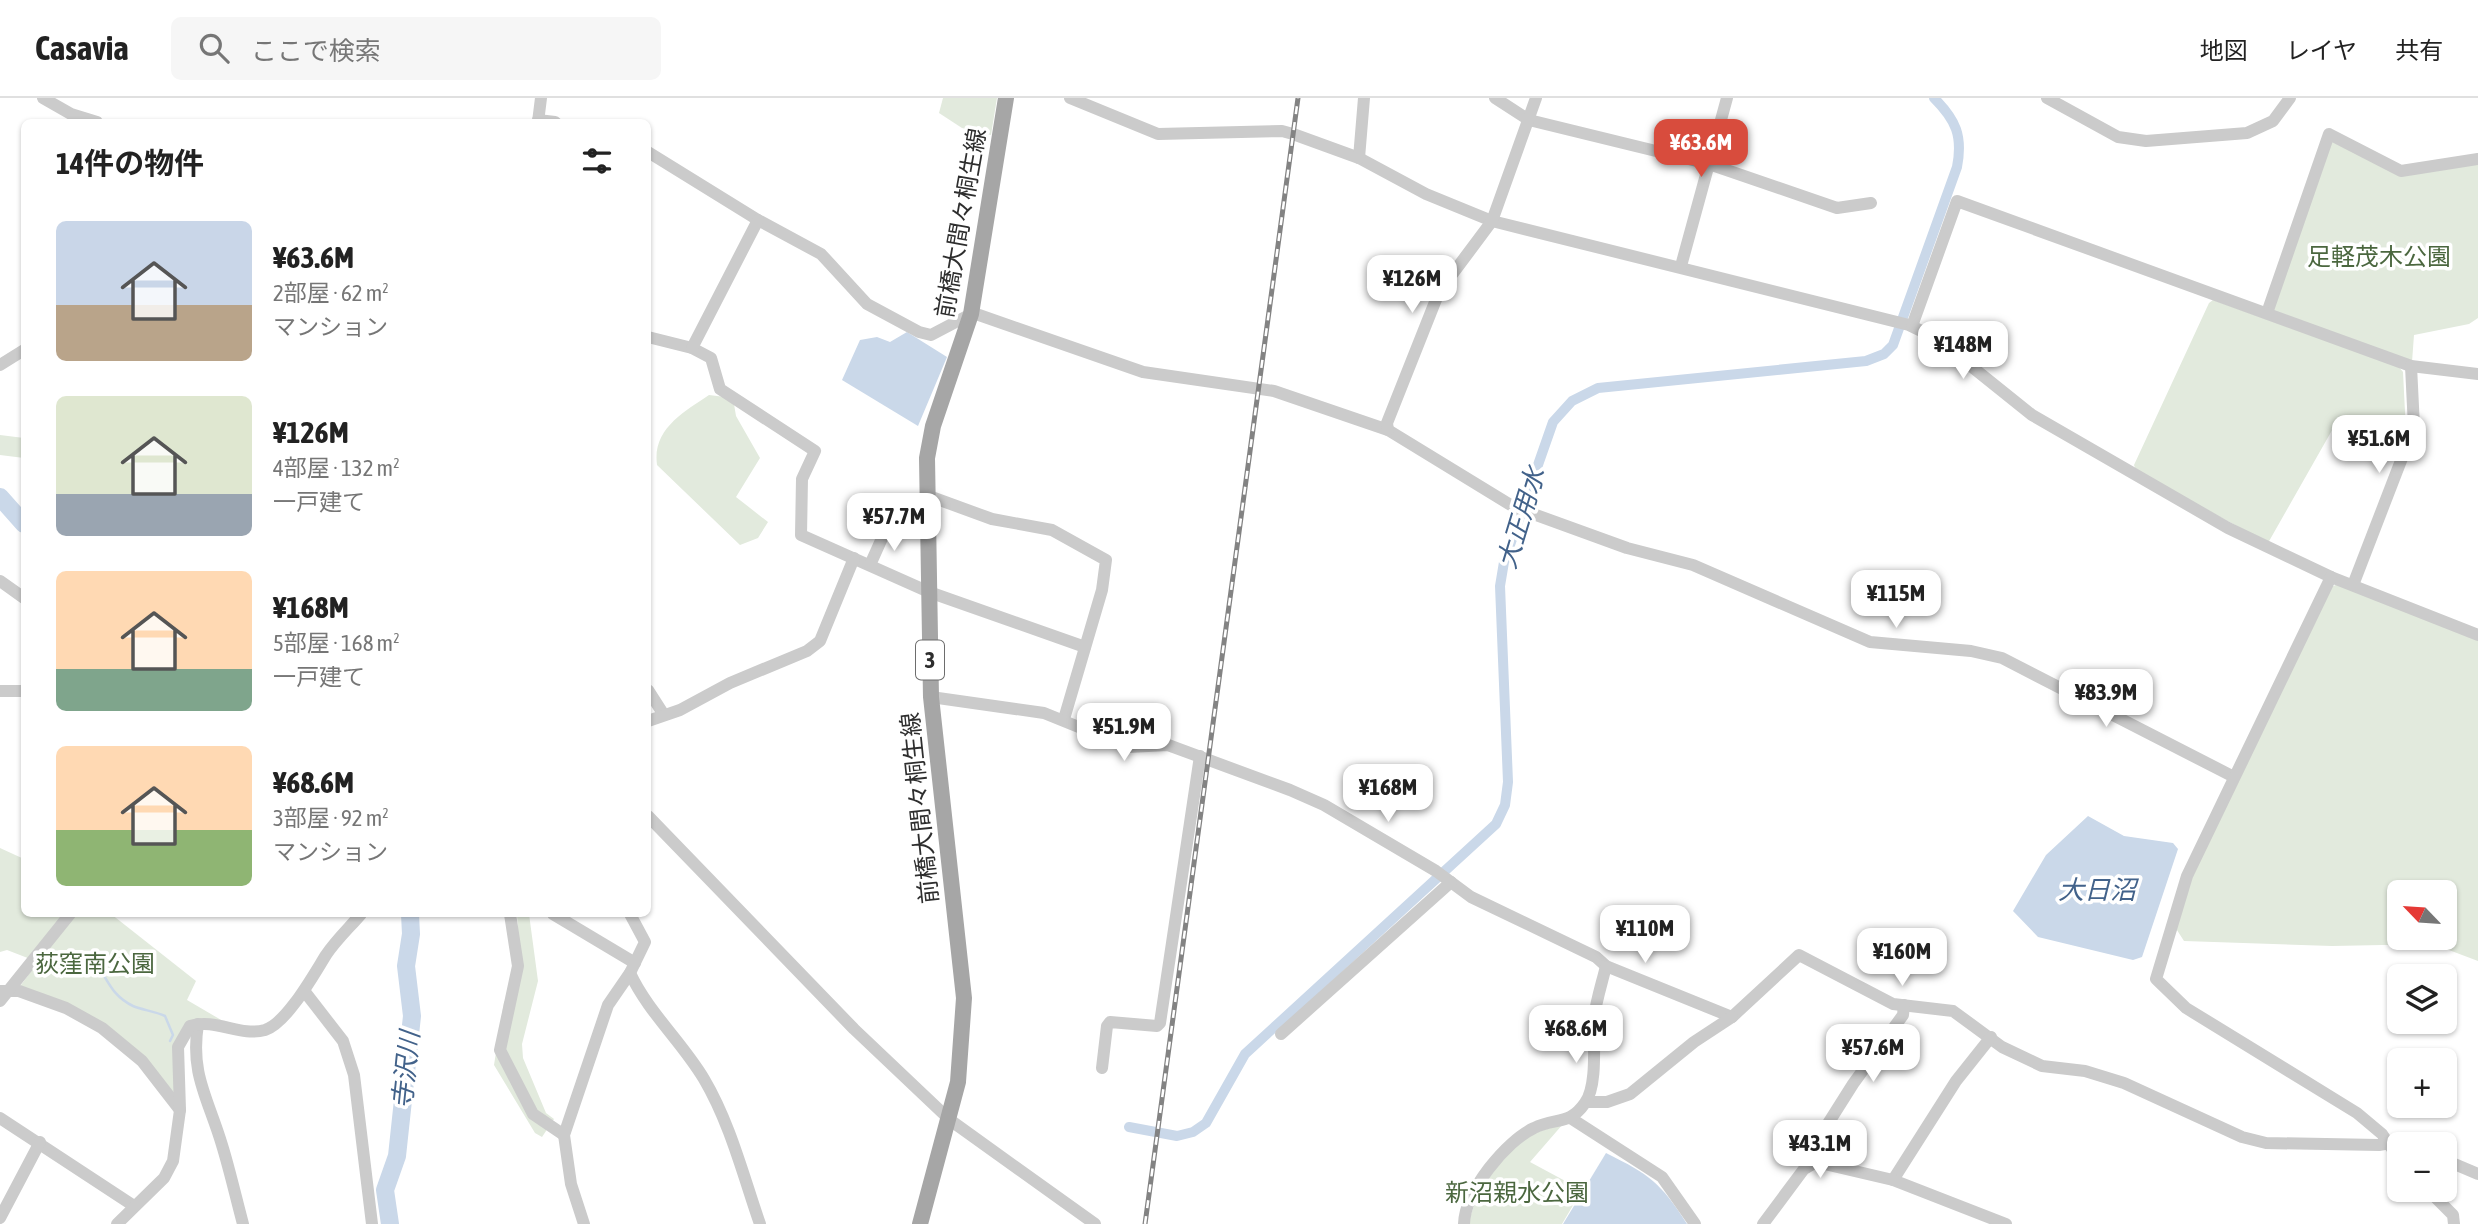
<!DOCTYPE html>
<html lang="ja">
<head>
<meta charset="utf-8">
<style>
	:root { --surface:#fff; --page:#f6f6f6; --text:#222; --muted:#767676; --line:#e0e0e0; --accent:#d84c3d }
	body { margin:0; font-family:"Asap Condensed","Noto Sans JP",sans-serif; background:var(--page); color:var(--text); height:100vh; display:flex; flex-direction:column; font-size:26px; white-space:nowrap }
	* { box-sizing:border-box; margin:0 }
	p { font-size:23px; color:var(--muted) }
	.icon { flex:none; width:38px; height:38px; fill:none; stroke:currentColor; stroke-width:2; stroke-linecap:round; stroke-linejoin:round }
	.map { position:relative; flex:1; overflow:hidden }
	.details { position:absolute; left:21px; top:21px; width:630px; height:798px; display:flex; flex-direction:column; background:var(--surface); border-radius:10px; box-shadow:0 2px 5px #0004 }
	.details>* { flex:none }
	.needle { width:46px; rotate:295deg }
	.tools { position:absolute; left:2387px; top:782px; display:grid; gap:14px }
	.tools a { display:grid; place-items:center; width:70px; height:70px; border-radius:10px; background:var(--surface); box-shadow:0 2px 5px #0004; font-size:35px }
	.price { position:absolute; translate:-50% -60px; padding:0 16px; border-radius:14px; background:#fff; color:#222; font-size:23px; line-height:46px; filter:drop-shadow(0 2px 4px #0008) }
	.price::after { content:''; position:absolute; left:50%; top:42px; width:21px; height:16px; margin-left:-10px; background:inherit; clip-path:polygon(0 0,100% 0,50% 100%) }
	.price.active { background:var(--accent); color:#fff }
	ul { padding:0; list-style:none }
	li { display:flex; align-items:center; gap:21px; height:175px; padding:0 35px }
	li span { display:grid; place-items:center; flex:none; width:196px; height:140px; border-radius:10px; color:#555 }
	li>.icon { margin-inline-start:auto }
	span .icon { width:84px; height:84px; fill:#fffc; stroke-width:1 }
	li b { font-size:30px }
	h2 { display:flex; justify-content:space-between; align-items:center; height:84px; padding:0 35px; font-size:30px }
	header { display:flex; align-items:center; gap:42px; box-sizing:border-box; height:98px; padding:0 35px; background:var(--surface); border-bottom:2px solid var(--line) }
	header strong { font-size:33px }
	nav { display:flex; gap:38px; margin-inline-start:auto; font-size:24px }
	.search { width:490px; height:63px; background:var(--page); display:flex; align-items:center; gap:18px; box-sizing:border-box; padding:0 24px; border-radius:10px; color:var(--muted); font-size:26px }
	.map>svg:first-child { display:block }
	.green { fill:#e2eadd; fill-rule:evenodd }
	.water { fill:#cad8e9 }
	.lines { fill:none; stroke-linecap:round; stroke-linejoin:round }
	.stream { stroke:#cad8e9; stroke-width:2.5 }
	.canal { stroke:#cad8e9; stroke-width:10 }
	.river { stroke:#cad8e9; stroke-width:18 }
	.minor { stroke:#cbcbcb; stroke-width:12 }
	.major { stroke:#a6a6a6; stroke-width:16 }
	.rail-casing { stroke:#838383; stroke-width:5 }
	.rail { stroke:#fff; stroke-width:2.5; stroke-dasharray:8; stroke-linecap:butt }
	.labels { text-anchor:middle; stroke-width:7; stroke-linejoin:round; paint-order:stroke }
	.shield { fill:#fff; stroke:#6d6d6d; stroke-width:2 }
	.shield-label { font-size:23px; font-weight:bold; fill:#2e2e2e }
	.street-label { font-size:24px; fill:#2e2e2e; stroke:#fff }
	.park-label { font-size:24px; fill:#4b673f; stroke:#fff }
	.water-label { font-size:26px; font-style:italic; fill:#42628a; stroke:#fff }
</style>
</head>
<body>
<header>
<strong>Casavia</strong>
<div class="search"><svg class="icon" aria-label="search" viewBox="0 0 24 24"><circle cx="10" cy="10" r="6"/><path d="M15 15l6 6"/></svg>ここで検索</div>
<nav><a>地図</a><a>レイヤ</a><a>共有</a></nav>
</header>
<div class="map">
<svg width="2478" height="1126" viewBox="0 0 2478 1126">
	<rect width="100%" height="100%" fill="#fff"/>
	<!-- green -->
	<g class="green">
		<polygon points="943,0 997,0 991,37 962,30 939,15"/>
		<polygon points="2330,43 2401,76 2478,64 2478,220 2469,226 2414,237 2412,264 2270,213"/>
		<polygon points="2213,202 2399,269 2403,274 2406,334 2401,354 2335,327 2268,445 2136,373 2134,367 2209,205"/>
		<path d="M 709,297 L 733,300 L 736,318 L 760,360 L 736,399 L 768,424 L 758,440 L 740,447 L 657,367 C 652,331 684,314 709,297 Z"/>
		<polygon points="0,337 24,340 24,360 0,357"/>
		<path d="M 2338,486 L 2478,542 L 2478,863 L 2433,846 L 2332,848 L 2184,843 L 2175,829 L 2190,782 L 2331,489 ZM 2399,794 L 2445,794 L 2445,840 L 2399,840 Z"/>
		<polygon points="0,750 24,761 24,816 111,816 196,883 187,902 228,926 209,922 173,951 176,999 102,925 18,891 38,864 7,852 0,854"/>
		<polygon points="517,816 529,816 538,883 522,946 523,960 546,1015 554,1021 542,1039 535,1035 494,967 504,904 521,879"/>
		<polygon points="1563,1026 1530,1064 1582,1092 1562,1126 1468,1126 1480,1089 1522,1039"/>
	</g>
	<!-- water -->
	<g class="water">
		<polygon points="907,234 947,259 918,328 842,282 860,242 877,239 890,244"/>
		<polygon points="2088,718 2124,738 2173,745 2178,751 2142,859 2133,862 2038,839 2013,813 2046,757"/>
		<path d="M 1606,1055 C 1650,1077 1660,1084 1687,1126 L 1563,1126 Z"/>
	</g>
	<g class="lines">
		<!-- stream -->
		<path class="stream" d="M 52,872 C 115,847 93,889 133,908 C 142,912 154,913 165,918 L 173,937 L 170,943"/>
		<!-- canal -->
		<path class="canal" d="M 1129,1029 L 1177,1038 L 1193,1034 L 1206,1025 L 1245,956 L 1496,726 L 1505,707 L 1508,684 L 1500,488 L 1504,464 L 1553,324 L 1572,303 L 1598,290 L 1866,263 L 1884,256 L 1893,247 L 1957,69 C 1963,38 1956,22 1934,0"/>
		<!-- river -->
		<g class="river">
			<polyline points="0,399 24,426"/>
			<polyline points="390,1126 385,1092 397,1058 412,918 406,868 411,836 410,816"/>
		</g>
		<!-- minor -->
		<g class="minor">
			<polyline points="43,0 71,16 97,24"/>
			<polyline points="1070,0 1158,36 1282,33 1293,36 1359,60 1426,96 1492,123 1909,227 1936,240 2032,317 2228,430 2331,479 2478,537"/>
			<polyline points="1495,0 1529,22 1709,66 1837,110 1871,105"/>
			<polyline points="2047,0 2118,39 2146,43 2247,35 2273,23 2290,0"/>
			<polyline points="538,22 555,24"/>
			<polyline points="538,24 541,0"/>
			<polyline points="648,54 758,122 821,156 867,206 919,234 931,237 971,216 979,217 1143,274 1274,293 1388,332 1514,409 1627,450 1693,467 1870,544 1971,553 2002,560 2234,679"/>
			<polyline points="1359,60 1364,0"/>
			<polyline points="1681,168 1727,0"/>
			<polyline points="2267,215 2329,36 2401,73 2478,61"/>
			<polyline points="1912,228 1957,103 2411,268 2478,276"/>
			<polyline points="648,239 692,250 711,260 720,291 815,353 802,381 801,437 929,494 1085,549"/>
			<polyline points="692,250 758,122"/>
			<polyline points="0,267 24,252"/>
			<polyline points="1388,332 1387,325 1439,194 1492,123 1536,0"/>
			<polyline points="926,397 992,421 1052,432 1106,462 1102,492 1064,621"/>
			<polyline points="870,467 887,429"/>
			<polyline points="2331,479 2187,778 2156,881 2186,910 2357,1015 2382,1036 2399,1061"/>
			<polyline points="0,483 24,500"/>
			<polyline points="2353,487 2414,329 2411,268"/>
			<polyline points="648,592 664,617"/>
			<polyline points="0,593 24,593"/>
			<polyline points="931,599 1044,615 1128,649 1168,647 1290,692 1324,707 1436,773 1471,799 1596,859 1606,868 1732,919 1799,857 1893,906 1953,913 2002,949 2042,968 2085,973 2124,985 2242,1039 2266,1045 2379,1047 2395,1044 2402,1046"/>
			<polyline points="648,623 680,612 730,585 807,553 820,543 854,460"/>
			<polyline points="648,718 854,931 950,1022 1095,1126"/>
			<polyline points="510,816 518,868 500,952 533,1016 564,1037"/>
			<polyline points="553,816 635,865"/>
			<path d="M 630,875 C 648,914 682,944 704,981 C 730,1025 743,1077 760,1126"/>
			<polyline points="0,893 19,893 66,910 102,930 142,963 180,1012"/>
			<polyline points="305,894 343,943 354,977 372,1126"/>
			<polyline points="0,903 70,816"/>
			<path d="M 198,926 C 190,976 208,1000 222,1047 C 230,1073 236,1100 243,1126"/>
			<polyline points="1281,936 1451,784"/>
			<polyline points="1102,970 1107,928 1110,924 1157,928 1160,925 1200,658"/>
			<polyline points="1587,1004 1607,1004 1630,996 1694,944 1732,919"/>
			<polyline points="0,1020 134,1108"/>
			<polyline points="1572,1021 1662,1079 1695,1126"/>
			<polyline points="2445,1062 2478,1076"/>
			<polyline points="1816,1064 1817,1043 1853,986 1903,917 1904,907"/>
			<polyline points="1893,1082 1956,983 1991,939"/>
			<polyline points="2428,1092 2453,1117 2454,1126"/>
			<polyline points="0,1120 40,1044"/>
			<path d="M 117,1126 L 164,1080 L 173,1063 L 180,1012 L 178,949 L 190,928 C 216,920 240,939 265,932 C 287,925 314,876 326,857 C 336,842 350,829 361,816"/>
			<polyline points="584,1126 571,1086 564,1037 608,907 630,875 645,844 630,816"/>
			<path d="M 1464,1126 C 1465,1093 1506,1043 1534,1030 C 1556,1019 1569,1028 1585,1005 C 1598,987 1593,943 1594,920 C 1596,903 1602,885 1606,868"/>
			<polyline points="1763,1126 1804,1071 1816,1064 1893,1082 2006,1126"/>
		</g>
		<!-- major -->
		<polyline class="major" points="920,1126 958,984 964,900 931,599 927,360 933,328 971,216 1006,0"/>
		<!-- rail casing -->
		<g class="rail-casing">
			<polyline id="rail" points="1145,1126 1298,0"/>
		</g>
		<!-- rail -->
		<use href="#rail" class="rail"/>
	</g>
	<g class="labels">
		<!-- shield labels -->
		<rect class="shield" x="916" y="542.5" width="28" height="39" rx="5"/>
		<g class="shield-label">
			<text x="930" y="570">3</text>
		</g>
		<!-- street labels -->
		<g class="street-label">
			<text transform="translate(961 125) rotate(-80)" y="8">前橋大間々桐生線</text>
			<text transform="translate(920 710) rotate(-96)" y="8">前橋大間々桐生線</text>
		</g>
		<!-- park labels -->
		<g class="park-label">
			<text x="2379" y="167">足軽茂木公園</text>
			<text x="95" y="874">荻窪南公園</text>
			<text x="1517" y="1103">新沼親水公園</text>
		</g>
		<!-- water labels -->
		<g class="water-label">
			<text transform="translate(1521 420) rotate(-73)" y="9">大正用水</text>
			<text x="2097" y="801">大日沼</text>
			<text transform="translate(406 972) rotate(-84)" y="9">寺沢川</text>
		</g>
	</g>
</svg>
<div class="tools">
<a><svg class="needle" viewBox="-14 -14 28 28"><path d="M0-13l5 13h-10z" fill="#e53935"/><path d="M0 13l5-13h-10z" fill="#767676"/></svg></a>
<a><svg class="icon" aria-label="layers" viewBox="0 0 24 24"><path d="M12 4l9 5-9 5-9-5zM3 14l9 5 9-5"/></svg></a>
<a>+</a>
<a>−</a>
</div>
<b class="price active" style="left:1701px;top:81px">¥63.6M</b>
<b class="price" style="left:1412px;top:217px">¥126M</b>
<b class="price" style="left:1963px;top:283px">¥148M</b>
<b class="price" style="left:2379px;top:377px">¥51.6M</b>
<b class="price" style="left:894px;top:455px">¥57.7M</b>
<b class="price" style="left:1896px;top:532px">¥115M</b>
<b class="price" style="left:2106px;top:631px">¥83.9M</b>
<b class="price" style="left:1124px;top:665px">¥51.9M</b>
<b class="price" style="left:1388px;top:726px">¥168M</b>
<b class="price" style="left:1645px;top:867px">¥110M</b>
<b class="price" style="left:1902px;top:890px">¥160M</b>
<b class="price" style="left:1576px;top:967px">¥68.6M</b>
<b class="price" style="left:1873px;top:986px">¥57.6M</b>
<b class="price" style="left:1820px;top:1082px">¥43.1M</b>
<section class="details">
<h2>14件の物件<svg class="icon" aria-label="filters" viewBox="0 0 24 24"><path d="M4 7h16M4 17h16"/><circle cx="9" cy="7" r="2"/><circle cx="15" cy="17" r="2"/></svg></h2>
<ul>
<li><span style="background:linear-gradient(#c9d6e8 60%,#b9a48a 0)"><svg class="icon" aria-label="home" viewBox="0 0 24 24"><path d="M3 11l9-7 9 7M6 9v11h12V9"/></svg></span><div><b>¥63.6M</b><p>2部屋 · 62 m²</p><p>マンション</p></div></li>
<li><span style="background:linear-gradient(#dfe7d0 70%,#9aa5b1 0)"><svg class="icon" aria-label="home" viewBox="0 0 24 24"><path d="M3 11l9-7 9 7M6 9v11h12V9"/></svg></span><div><b>¥126M</b><p>4部屋 · 132 m²</p><p>一戸建て</p></div></li>
<li><span style="background:linear-gradient(#ffd9b3 70%,#7fa58c 0)"><svg class="icon" aria-label="home" viewBox="0 0 24 24"><path d="M3 11l9-7 9 7M6 9v11h12V9"/></svg></span><div><b>¥168M</b><p>5部屋 · 168 m²</p><p>一戸建て</p></div></li>
<li><span style="background:linear-gradient(#ffd9b3 60%,#8fb573 0)"><svg class="icon" aria-label="home" viewBox="0 0 24 24"><path d="M3 11l9-7 9 7M6 9v11h12V9"/></svg></span><div><b>¥68.6M</b><p>3部屋 · 92 m²</p><p>マンション</p></div></li>
</ul>
</section>
</div>
</body>
</html>
